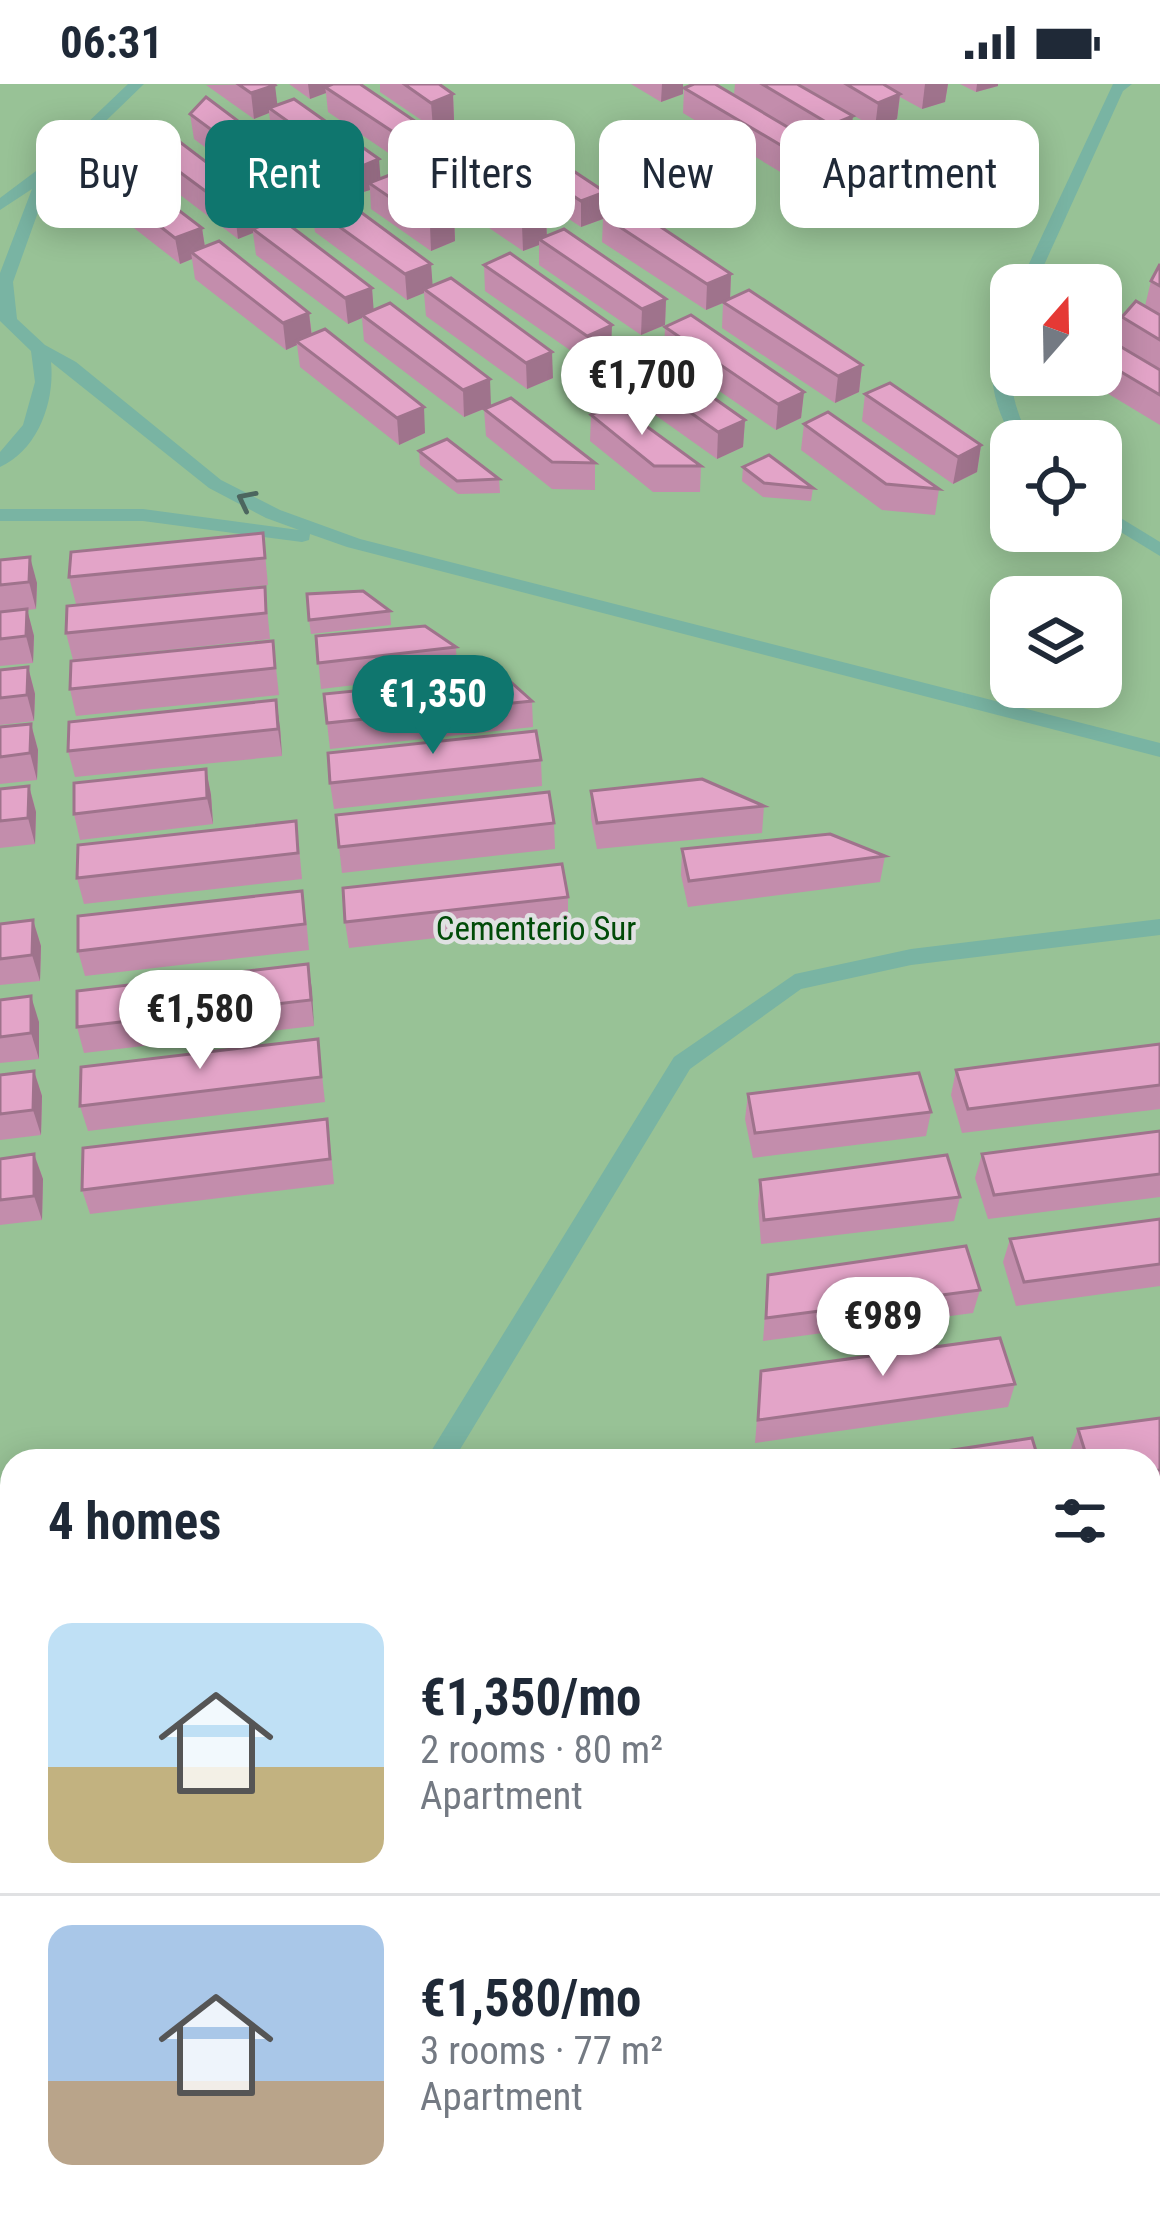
<!DOCTYPE html>
<html lang="en">
<head>
<meta charset="utf-8">
<style>
	:root { --surface:#fff; --page:#f2f2f3; --text:#1f2937; --muted:#747a83; --line:#e0e1e3; --accent:#0f766e }
	body { margin:0; font-family:"Roboto Condensed",sans-serif; background:var(--page); color:var(--text); height:100vh; display:flex; flex-direction:column; font-size:45px; white-space:nowrap }
	* { box-sizing:border-box; margin:0 }
	p { font-size:39px; color:var(--muted) }
	.icon { flex:none; width:66px; height:66px; fill:none; stroke:currentColor; stroke-width:2; stroke-linecap:round; stroke-linejoin:round }
	.map { position:relative; flex:1; overflow:hidden }
	.side { position:absolute; left:0px; top:1365px; width:1161px; height:771px; display:flex; flex-direction:column; background:var(--surface); border-radius:36px 36px 0 0; box-shadow:0 6px 30px #0003 }
	.side>* { flex:none }
	.guide { position:absolute; left:36px; top:36px; width:1089px; height:108px; display:flex; gap:24px }
	.needle { width:78px; rotate:20deg }
	.tools { position:absolute; left:990px; top:180px; display:grid; gap:24px }
	.tools a { display:grid; place-items:center; width:132px; height:132px; border-radius:24px; background:var(--surface); box-shadow:0 6px 30px #0003; font-size:60px }
	.price { position:absolute; translate:-50% -102px; padding:0 27px; border-radius:42px; background:#fff; color:#222; font-size:39px; line-height:78px; filter:drop-shadow(0 3px 6px #0008) }
	.price::after { content:''; position:absolute; left:50%; top:72px; width:36px; height:27px; margin-left:-18px; background:inherit; clip-path:polygon(0 0,100% 0,50% 100%) }
	.price.active { background:var(--accent); color:#fff }
	ul { padding:0; list-style:none }
	li { display:flex; align-items:center; gap:36px; height:300px; padding:0 48px }
	li+li { border-top:3px solid var(--line) }
	li span { display:grid; place-items:center; flex:none; width:336px; height:240px; border-radius:24px; color:#555 }
	li>.icon { margin-inline-start:auto }
	span .icon { width:144px; height:144px; fill:#fffc; stroke-width:1 }
	li b { font-size:51px }
	h2 { display:flex; justify-content:space-between; align-items:center; height:144px; padding:0 48px; font-size:51px }
	.tag { padding:0 42px; border-radius:24px; background:var(--surface); box-shadow:0 6px 30px #0003; font-size:42px; line-height:108px }
	.tag.active { background:var(--accent); color:#fff }
	.status { display:flex; justify-content:space-between; align-items:center; height:84px; padding:0 60px; background:var(--surface); direction:ltr }
	.status svg { height:33px; fill:currentColor }
	.map>svg:first-child { display:block }
	.green { fill:#98c296; fill-rule:evenodd }
	.lines { fill:none; stroke-linecap:round; stroke-linejoin:round }
	.service { fill:#79b4a3; fill-rule:evenodd }
	.wall { fill:#c38dac }
	.shaded-wall { fill:#9f738c }
	.building { fill:#e3a4c8; stroke:#9f738c; stroke-width:3 }
	.oneway { stroke:#4c665f }
	.labels { text-anchor:middle; stroke-width:9; stroke-linejoin:round; paint-order:stroke }
	.park-label { font-size:33px; fill:#004b08; stroke:#e0e1e2 }
</style>
</head>
<body>
<div class="status"><b>06:31</b><svg viewBox="0 0 49 12"><path d="M0 12V9h3v3zM5 12V6h3v6zM10 12V3h3v9zM15 12V0h3v12zM26 1h20v11H26zM47 4h2v5h-2z"/></svg></div>
<div class="map">
<svg width="1160" height="2135" viewBox="0 0 1160 2135">
	<rect width="100%" height="100%" fill="#e0e1e2"/>
	<!-- green -->
	<path class="green" d="M 0,0 L 1160,0 L 1160,2135 L 0,2135 ZM 1011,201 L 1101,201 L 1101,291 L 1011,291 ZM 1011,357 L 1101,357 L 1101,447 L 1011,447 ZM 1011,513 L 1101,513 L 1101,603 L 1011,603 ZM 12,1377 L 1149,1377 L 1149,2124 L 12,2124 Z"/>
	<g class="lines">
		<!-- service -->
		<g class="service">
			<path d="M 128,0 L 144,0 L 52,89 L 13,198 L 17,235 L 45,261 L 76,278 L 221,396 L 280,426 L 360,455 L 1160,659 L 1160,673 L 347,463 L 310,450 L 309,456 L 302,458 L 143,437 L 0,437 L 0,425 L 143,425 L 299,446 L 266,434 L 209,404 L 51,278 C 55,318 38,366 0,383 L 0,368 L 23,341 L 35,298 L 31,267 L 0,237 L 0,189 L 32,105 L 0,126 L 0,114 L 40,84 Z"/>
			<polygon points="1113,0 1132,0 1123,7 1035,201 1019,201"/>
			<path d="M 1011,230 C 1011,278 1005,314 1032,357 L 1014,357 C 990,317 983,274 1005,231 Z"/>
			<polygon points="1101,422 1160,458 1160,472 1101,436"/>
			<polygon points="1160,835 1160,851 911,881 801,905 690,985 453,1377 425,1377 674,973 795,890 911,865"/>
			<polygon points="136,2124 170,2124 172,2135 138,2135"/>
		</g>
	</g>
	<!-- wall -->
	<g class="wall">
		<polygon points="274,0 277,21 381,94 454,131 455,157 431,167 371,125 370,106 357,110 272,50 269,29 254,35 206,1"/>
		<polygon points="289,0 360,0 437,52 438,73 546,131 547,152 666,215 665,241 641,251 539,181 539,161 523,167 429,103 428,82 415,87 328,28 326,9 310,15"/>
		<polygon points="380,0 439,0 453,10 454,36 433,44 380,8"/>
		<polygon points="631,0 683,0 683,10 661,18"/>
		<polygon points="715,0 804,80 782,89 683,29 684,4"/>
		<polygon points="735,0 797,0 850,58 829,67 734,10"/>
		<polygon points="800,0 948,0 945,18 922,25 900,13 897,35 875,44"/>
		<polygon points="960,0 998,0 998,2 976,8"/>
		<polygon points="190,30 283,71 286,96 261,105 194,55"/>
		<polygon points="486,55 605,108 605,131 731,190 730,215 862,281 859,308 835,319 722,244 723,219 706,226 602,158 603,135 581,143 487,81"/>
		<polygon points="150,66 263,141 372,204 373,226 491,322 464,333 364,257 362,234 348,240 256,171 253,149 238,155 154,91"/>
		<polygon points="102,97 202,144 205,163 309,229 312,250 425,349 399,361 300,283 297,261 286,266 195,195 192,175 180,180 107,123"/>
		<polygon points="312,123 431,180 432,202 553,294 527,305 426,232 424,209 407,216 315,148"/>
		<polygon points="1160,180 1160,286 1116,259 1122,233 1145,222 1151,197"/>
		<polygon points="484,181 611,267 745,336 743,363 717,375 606,296 606,270 587,278 485,207"/>
		<polygon points="665,243 804,308 801,334 776,346 664,269"/>
		<polygon points="1101,251 1160,286 1160,341 1077,291 1101,291"/>
		<polygon points="865,310 981,361 977,388 953,400 862,337"/>
		<polygon points="484,325 595,379 595,406 552,405 486,352"/>
		<polygon points="591,331 701,382 700,408 653,408 590,357"/>
		<polygon points="804,340 939,405 935,431 882,426 801,366"/>
		<polygon points="419,367 499,395 500,409 458,410 420,381"/>
		<polygon points="743,383 813,404 811,417 763,413 742,397"/>
		<polygon points="263,449 268,501 76,520 69,493"/>
		<polygon points="0,476 37,499 36,525 27,526 34,552 33,579 0,582"/>
		<polygon points="265,503 270,555 73,576 66,549"/>
		<polygon points="390,527 391,541 311,550 309,536"/>
		<polygon points="316,552 456,563 457,589 321,605"/>
		<polygon points="273,557 279,611 76,632 70,605"/>
		<polygon points="28,583 35,610 34,637 0,641 0,586"/>
		<polygon points="532,617 533,643 330,665 327,639"/>
		<polygon points="31,640 38,666 37,696 0,700 0,643"/>
		<polygon points="280,643 282,672 75,693 68,667"/>
		<polygon points="541,676 542,702 334,725 330,699"/>
		<polygon points="206,685 211,711 213,740 80,756 74,730"/>
		<polygon points="29,702 36,728 35,760 0,764 0,705"/>
		<polygon points="591,707 764,722 762,749 597,765 591,734"/>
		<polygon points="554,739 555,765 342,789 339,763"/>
		<polygon points="299,763 302,795 84,820 77,794"/>
		<polygon points="682,765 885,772 880,798 688,823 681,791"/>
		<polygon points="568,813 568,839 349,864 345,838"/>
		<polygon points="306,833 309,866 85,892 78,867"/>
		<polygon points="33,836 41,862 40,897 0,901 0,840"/>
		<polygon points="308,880 314,942 84,969 77,943"/>
		<polygon points="0,916 39,938 39,975 0,979"/>
		<polygon points="318,955 325,1018 88,1047 80,1022"/>
		<polygon points="1160,960 1160,1025 962,1049 951,1011 956,986"/>
		<polygon points="34,987 42,1012 41,1051 0,1056 0,991"/>
		<polygon points="748,1010 931,1028 926,1052 753,1074 745,1035"/>
		<polygon points="1160,1047 1160,1113 988,1135 975,1094 982,1070"/>
		<polygon points="330,1059 334,1100 90,1130 82,1106"/>
		<polygon points="34,1070 43,1095 42,1136 0,1141 0,1075"/>
		<polygon points="760,1096 960,1113 954,1137 761,1160 758,1120"/>
		<polygon points="1160,1135 1160,1202 1016,1222 1003,1178 1010,1155"/>
		<polygon points="768,1191 980,1206 973,1229 763,1257"/>
		<polygon points="761,1287 1015,1300 1008,1323 755,1359"/>
		<polygon points="1160,1334 1160,1406 1149,1408 1149,1377 1073,1377 1070,1367 1078,1345"/>
		<polygon points="1160,1447 1160,1522 1149,1523 1149,1449"/>
		<polygon points="1160,1785 1160,1874 1149,1876 1149,1787"/>
		<polygon points="1160,1936 1160,2027 1149,2029 1149,1937"/>
		<polygon points="0,2040 12,2056 12,2104 0,2106"/>
	</g>
	<!-- shaded-wall -->
	<g class="shaded-wall">
		<polygon points="308,0 332,0 325,3 326,9 310,15"/>
		<polygon points="662,0 683,0 683,10 661,18"/>
		<polygon points="925,0 948,0 945,18 922,25"/>
		<polygon points="977,0 998,0 998,2 976,8"/>
		<polygon points="275,1 278,26 269,24 269,29 254,35 251,9"/>
		<polygon points="453,10 454,36 433,44 431,19"/>
		<polygon points="900,10 897,35 875,44 878,19"/>
		<polygon points="853,32 850,58 829,67 831,41"/>
		<polygon points="437,52 438,78 427,77 428,82 415,87 413,61"/>
		<polygon points="806,54 804,80 782,89 784,63"/>
		<polygon points="283,71 286,96 261,105 258,80"/>
		<polygon points="379,75 381,101 369,99 370,106 357,110 355,85"/>
		<polygon points="605,108 605,133 603,132 603,135 581,143 581,117"/>
		<polygon points="260,119 264,145 253,145 253,149 238,155 235,129"/>
		<polygon points="454,131 455,157 431,167 430,141"/>
		<polygon points="546,131 547,157 539,155 539,161 523,167 522,141"/>
		<polygon points="202,144 206,170 191,168 192,175 180,180 175,154"/>
		<polygon points="431,180 433,206 424,205 424,209 407,216 405,190"/>
		<polygon points="731,190 730,216 706,226 707,200"/>
		<polygon points="372,204 374,230 362,231 362,234 348,240 345,214"/>
		<polygon points="666,215 665,241 641,251 642,225"/>
		<polygon points="309,229 312,255 296,257 297,261 286,266 283,239"/>
		<polygon points="612,241 611,268 587,278 587,252"/>
		<polygon points="552,268 553,294 527,305 526,279"/>
		<polygon points="862,281 859,308 835,319 838,292"/>
		<polygon points="490,295 491,322 464,333 463,306"/>
		<polygon points="804,308 801,334 776,346 778,320"/>
		<polygon points="424,323 425,349 399,361 397,334"/>
		<polygon points="745,336 743,363 717,375 718,348"/>
		<polygon points="981,361 977,388 953,400 958,373"/>
		<polygon points="30,473 37,499 36,525 29,498"/>
		<polygon points="27,525 34,552 33,579 26,552"/>
		<polygon points="28,583 35,610 34,637 27,611"/>
		<polygon points="276,616 280,643 282,672 278,645"/>
		<polygon points="31,640 38,666 37,696 30,669"/>
		<polygon points="206,685 211,711 213,740 207,714"/>
		<polygon points="29,702 36,728 35,760 28,734"/>
		<polygon points="33,836 41,862 40,897 32,871"/>
		<polygon points="308,880 312,906 314,942 311,916"/>
		<polygon points="31,912 39,938 39,975 31,949"/>
		<polygon points="34,987 42,1012 41,1051 33,1026"/>
		<polygon points="34,1070 43,1095 42,1136 34,1112"/>
	</g>
	<!-- building -->
	<g class="building">
		<polygon points="238,0 274,0 275,1 251,9"/>
		<polygon points="333,0 360,0 437,52 413,61 325,3"/>
		<polygon points="404,0 439,0 453,10 431,19"/>
		<polygon points="694,0 715,0 806,54 784,63 684,4"/>
		<polygon points="762,0 797,0 853,32 831,41"/>
		<polygon points="846,0 883,0 900,10 878,19"/>
		<polygon points="206,13 283,71 258,80 190,30"/>
		<polygon points="294,15 379,75 355,85 269,24"/>
		<polygon points="510,45 605,108 581,117 486,55"/>
		<polygon points="168,49 260,119 235,129 150,66"/>
		<polygon points="453,67 546,131 522,141 427,77"/>
		<polygon points="122,83 202,144 175,154 102,97"/>
		<polygon points="395,89 454,131 430,141 369,99"/>
		<polygon points="339,112 431,180 405,190 312,123"/>
		<polygon points="628,121 731,190 707,200 603,132"/>
		<polygon points="280,134 372,204 345,214 253,145"/>
		<polygon points="564,145 666,215 642,225 539,155"/>
		<polygon points="219,157 309,229 283,239 191,168"/>
		<polygon points="510,169 612,241 587,252 484,181"/>
		<polygon points="1160,180 1160,202 1151,197"/>
		<polygon points="451,194 552,268 526,279 424,205"/>
		<polygon points="749,206 862,281 838,292 723,218"/>
		<polygon points="1136,217 1160,231 1160,256 1122,233"/>
		<polygon points="390,219 490,295 463,306 362,231"/>
		<polygon points="691,231 804,308 778,320 665,243"/>
		<polygon points="325,245 424,323 397,334 296,257"/>
		<polygon points="1101,251 1160,286 1160,311 1101,276"/>
		<polygon points="633,257 745,336 718,348 606,269"/>
		<polygon points="890,299 981,361 958,373 865,310"/>
		<polygon points="511,314 595,379 552,378 484,325"/>
		<polygon points="616,320 701,382 654,382 591,331"/>
		<polygon points="828,328 939,405 886,400 804,340"/>
		<polygon points="447,355 499,395 457,397 419,367"/>
		<polygon points="769,371 813,404 764,399 743,383"/>
		<polygon points="263,449 265,474 69,493 71,468"/>
		<polygon points="30,473 29,498 0,501 0,476"/>
		<polygon points="265,503 266,529 66,549 67,522"/>
		<polygon points="363,507 390,527 309,536 307,510"/>
		<polygon points="27,525 26,552 0,555 0,528"/>
		<polygon points="425,542 456,563 318,579 316,552"/>
		<polygon points="273,557 275,584 70,605 71,577"/>
		<polygon points="28,583 27,611 0,614 0,586"/>
		<polygon points="504,592 532,617 327,639 324,610"/>
		<polygon points="276,616 278,645 68,667 69,638"/>
		<polygon points="31,640 30,669 0,673 0,643"/>
		<polygon points="536,647 541,676 330,699 328,669"/>
		<polygon points="206,685 207,714 74,730 74,699"/>
		<polygon points="702,695 764,722 597,739 591,707"/>
		<polygon points="29,702 28,734 0,737 0,705"/>
		<polygon points="549,708 554,739 339,763 336,731"/>
		<polygon points="296,737 298,769 77,794 78,761"/>
		<polygon points="830,750 885,772 689,797 682,765"/>
		<polygon points="562,780 568,813 345,838 343,804"/>
		<polygon points="302,807 305,840 78,867 78,832"/>
		<polygon points="33,836 32,871 0,875 0,840"/>
		<polygon points="308,880 311,916 77,943 77,907"/>
		<polygon points="31,912 31,949 0,953 0,916"/>
		<polygon points="318,955 321,993 80,1022 81,983"/>
		<polygon points="1160,960 1160,1001 968,1025 956,986"/>
		<polygon points="34,987 33,1026 0,1030 0,991"/>
		<polygon points="919,989 931,1028 755,1049 748,1010"/>
		<polygon points="327,1035 330,1075 82,1106 83,1064"/>
		<polygon points="1160,1047 1160,1090 994,1111 982,1070"/>
		<polygon points="34,1070 34,1112 0,1116 0,1075"/>
		<polygon points="947,1071 960,1113 764,1136 760,1096"/>
		<polygon points="1160,1135 1160,1180 1024,1198 1010,1155"/>
		<polygon points="966,1162 980,1206 766,1234 768,1191"/>
		<polygon points="1000,1254 1015,1300 758,1336 761,1287"/>
		<polygon points="1160,1334 1160,1386 1149,1387 1149,1377 1088,1377 1078,1345"/>
		<polygon points="1032,1354 1039,1377 880,1377"/>
		<polygon points="1160,1447 1160,1503 1149,1504 1149,1449"/>
		<polygon points="1160,1785 1160,1855 1149,1856 1149,1787"/>
		<polygon points="1160,1936 1160,2011 1149,2013 1149,1937"/>
		<polygon points="0,2043 12,2059 12,2090 0,2092"/>
	</g>
	<!-- one-way arrows -->
	<defs><path id="oneway-chevron" d="M-2-3.5L2.5 0L-2 3.5" fill="none" stroke-width="1.6" stroke-linecap="round" stroke-linejoin="round" transform="scale(3)"/></defs>
	<use class="oneway" href="#oneway-chevron" transform="translate(246 416) rotate(-153)"/>
	<g class="labels">
		<!-- park labels -->
		<g class="park-label">
			<text x="536" y="856">Cementerio Sur</text>
		</g>
	</g>
</svg>
<div class="tools">
<a><svg class="needle" viewBox="-14 -14 28 28"><path d="M0-13l5 13h-10z" fill="#e53935"/><path d="M0 13l5-13h-10z" fill="#747a83"/></svg></a>
<a><svg class="icon" aria-label="locate" viewBox="0 0 24 24"><circle cx="12" cy="12" r="6"/><path d="M12 2v4M12 18v4M2 12h4M18 12h4"/></svg></a>
<a><svg class="icon" aria-label="layers" viewBox="0 0 24 24"><path d="M12 4l9 5-9 5-9-5zM3 14l9 5 9-5"/></svg></a>
</div>
<b class="price" style="left:642px;top:354px">€1,700</b>
<b class="price active" style="left:433px;top:673px">€1,350</b>
<b class="price" style="left:200px;top:988px">€1,580</b>
<b class="price" style="left:883px;top:1295px">€989</b>
<div class="guide">
<a class="tag">Buy</a>
<a class="tag active">Rent</a>
<a class="tag">Filters</a>
<a class="tag">New</a>
<a class="tag">Apartment</a>
</div>
<section class="side">
<h2>4 homes<svg class="icon" aria-label="filters" viewBox="0 0 24 24"><path d="M4 7h16M4 17h16"/><circle cx="9" cy="7" r="2"/><circle cx="15" cy="17" r="2"/></svg></h2>
<ul>
<li><span style="background:linear-gradient(#bfe0f5 60%,#c2b280 0)"><svg class="icon" aria-label="home" viewBox="0 0 24 24"><path d="M3 11l9-7 9 7M6 9v11h12V9"/></svg></span><div><b>€1,350/mo</b><p>2 rooms · 80 m²</p><p>Apartment</p></div></li>
<li><span style="background:linear-gradient(#a9c7e8 65%,#b9a48a 0)"><svg class="icon" aria-label="home" viewBox="0 0 24 24"><path d="M3 11l9-7 9 7M6 9v11h12V9"/></svg></span><div><b>€1,580/mo</b><p>3 rooms · 77 m²</p><p>Apartment</p></div></li>
</ul>
</section>
</div>
</body>
</html>
